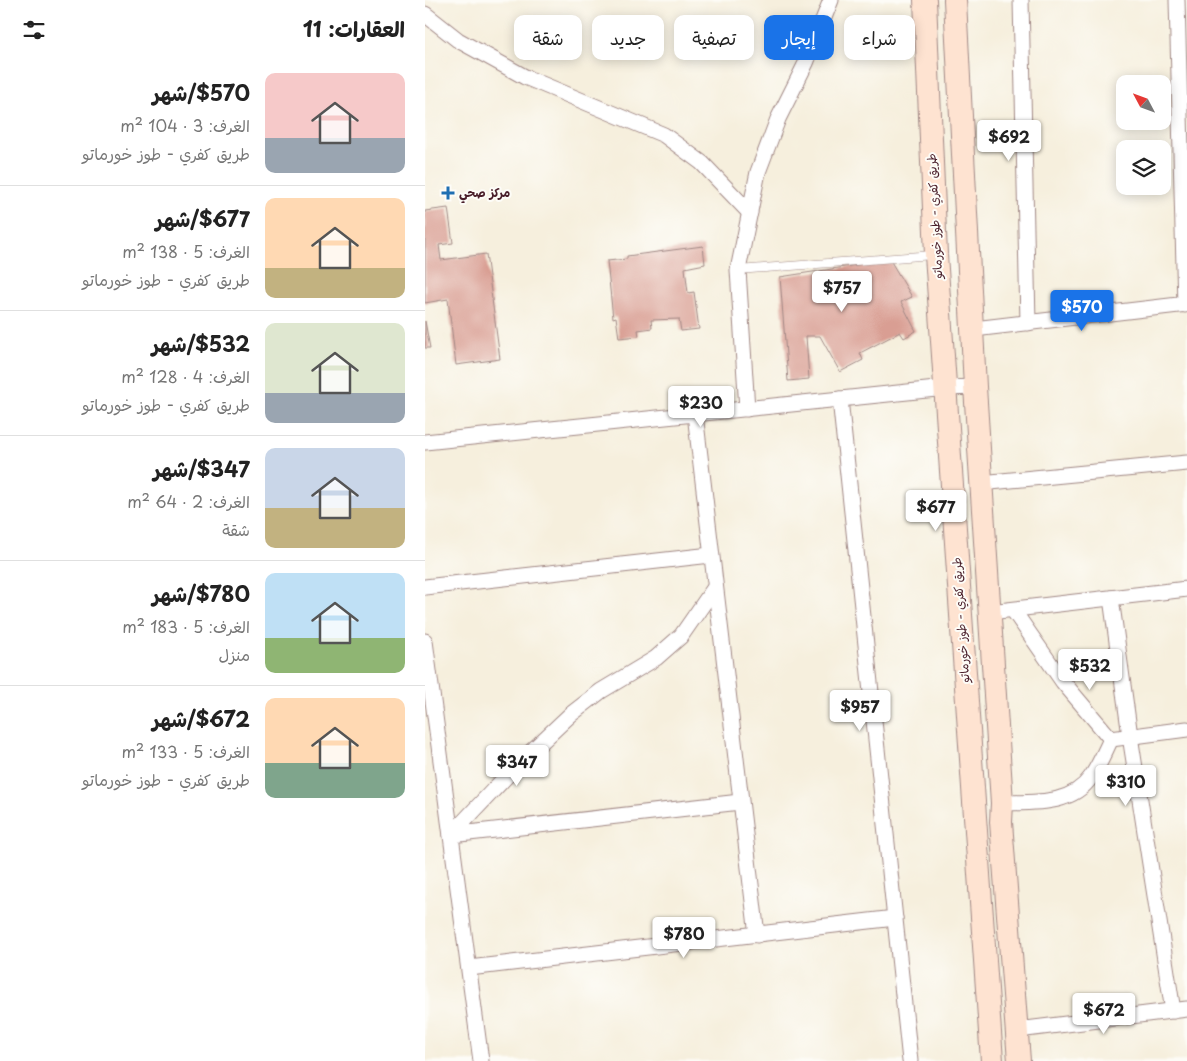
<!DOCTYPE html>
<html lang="ar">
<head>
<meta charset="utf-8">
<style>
	:root { --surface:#fff; --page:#f6f6f6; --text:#222; --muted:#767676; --line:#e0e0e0; --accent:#1a73e8 }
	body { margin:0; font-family:"Playpen Sans","Playpen Sans Arabic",sans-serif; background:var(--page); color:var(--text); direction:rtl; height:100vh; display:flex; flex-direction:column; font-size:19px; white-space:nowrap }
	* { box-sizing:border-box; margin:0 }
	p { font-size:16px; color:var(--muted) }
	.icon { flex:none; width:28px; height:28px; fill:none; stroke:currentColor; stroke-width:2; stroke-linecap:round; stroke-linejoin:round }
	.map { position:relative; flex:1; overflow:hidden; direction:ltr }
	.details { display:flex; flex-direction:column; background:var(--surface); width:425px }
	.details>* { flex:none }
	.top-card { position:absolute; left:15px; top:15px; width:475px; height:45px; direction:rtl; display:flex; gap:10px }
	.needle { width:32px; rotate:311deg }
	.tools { position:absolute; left:691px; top:75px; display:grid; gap:10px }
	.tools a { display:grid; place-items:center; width:55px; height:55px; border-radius:10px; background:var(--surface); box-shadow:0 2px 12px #0003; font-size:25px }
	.price { position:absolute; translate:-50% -42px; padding:0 11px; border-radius:5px; background:#fff; color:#222; font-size:16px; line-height:32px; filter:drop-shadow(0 1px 2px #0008) }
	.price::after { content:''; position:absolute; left:50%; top:30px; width:15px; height:11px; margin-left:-8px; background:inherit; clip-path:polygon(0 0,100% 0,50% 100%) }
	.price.selected { background:var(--accent); color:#fff }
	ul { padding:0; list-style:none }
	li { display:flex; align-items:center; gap:15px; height:125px; padding:0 20px }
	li+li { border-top:1px solid var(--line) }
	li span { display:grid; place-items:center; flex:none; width:140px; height:100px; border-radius:10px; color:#555 }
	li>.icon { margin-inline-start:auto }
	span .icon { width:60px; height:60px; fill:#fffc; stroke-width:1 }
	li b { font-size:21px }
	h2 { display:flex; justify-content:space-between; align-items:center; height:60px; padding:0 20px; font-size:21px }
	.pill { padding:0 18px; border-radius:10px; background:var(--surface); box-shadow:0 2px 12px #0003; font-size:18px; line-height:45px }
	.pill.selected { background:var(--accent); color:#fff }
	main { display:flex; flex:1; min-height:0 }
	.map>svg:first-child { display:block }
	.building { fill:#d99e93 }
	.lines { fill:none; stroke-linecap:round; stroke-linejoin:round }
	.lane-casing { stroke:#a08784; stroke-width:9 }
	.street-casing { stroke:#a08784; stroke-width:17 }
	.secondary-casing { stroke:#a08784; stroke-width:24 }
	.lane { stroke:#fff; stroke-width:8 }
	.street { stroke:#fff; stroke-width:15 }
	.secondary { stroke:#fee3d1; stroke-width:22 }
	.poi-dot { fill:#1f6fb2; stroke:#fdfcf7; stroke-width:2 }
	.labels { text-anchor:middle; stroke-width:4; stroke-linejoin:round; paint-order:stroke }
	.poi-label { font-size:12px; font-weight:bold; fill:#4a1f2b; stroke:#fdfcf7; text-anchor:start }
	.street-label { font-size:12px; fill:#4a1f2b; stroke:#fdfcf7 }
</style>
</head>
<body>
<main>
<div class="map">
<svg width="762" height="1061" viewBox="0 0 762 1061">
	<rect width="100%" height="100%" fill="#fdfcf7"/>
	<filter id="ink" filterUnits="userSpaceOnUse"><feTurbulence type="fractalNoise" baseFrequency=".02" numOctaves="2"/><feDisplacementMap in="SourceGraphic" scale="10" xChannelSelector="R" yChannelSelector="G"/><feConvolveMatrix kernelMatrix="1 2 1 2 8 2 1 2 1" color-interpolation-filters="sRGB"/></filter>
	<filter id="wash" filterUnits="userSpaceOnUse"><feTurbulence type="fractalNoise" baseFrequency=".0096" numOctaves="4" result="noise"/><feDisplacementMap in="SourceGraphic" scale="20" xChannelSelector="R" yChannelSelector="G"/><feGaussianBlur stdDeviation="1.12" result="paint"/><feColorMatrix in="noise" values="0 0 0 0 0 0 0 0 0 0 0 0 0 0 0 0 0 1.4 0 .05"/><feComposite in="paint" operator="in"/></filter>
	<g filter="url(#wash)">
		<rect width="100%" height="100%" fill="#f6efdd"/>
		<g id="blocks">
			<!-- building -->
			<g class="building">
				<polygon points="23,208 28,243 14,245 16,260 61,254 75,359 31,365 23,299 0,303 0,211"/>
				<polygon points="278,246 280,264 260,268 263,293 269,292 274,329 256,331 254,319 226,320 227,328 213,330 214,336 194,338 191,317 188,318 182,261 202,259 202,256"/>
				<polygon points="465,260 487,297 476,302 491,331 479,338 475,332 435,353 438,360 415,372 395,336 381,336 384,379 363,381 355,277"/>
				<polygon points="0,321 5,348 0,348"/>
			</g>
		</g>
	</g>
	<g filter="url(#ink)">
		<use href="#blocks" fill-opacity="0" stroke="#a08784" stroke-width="1"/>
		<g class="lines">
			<!-- lane casing -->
			<g class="lane-casing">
				<polyline id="lane" points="313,270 508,255"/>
			</g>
			<!-- street casing -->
			<g class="street-casing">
				<g id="street">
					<polyline points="596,0 603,323"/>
					<polyline points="752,0 760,305"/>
					<polyline points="0,14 33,40 100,77 239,135 277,163 325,213"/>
					<polyline points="549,329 762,304"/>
					<polyline points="415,399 485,1061"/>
					<polyline points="322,409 313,270 333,172 353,119 381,63 406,0"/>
					<polyline points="270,414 332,935"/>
					<polyline points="0,442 521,388 550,387"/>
					<polyline points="556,483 762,463"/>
					<polyline points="0,587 286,555"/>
					<polyline points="290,587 256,636 231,658 176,691 145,715 92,765 26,835 315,802"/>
					<polyline points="686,598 705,736 748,1011"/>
					<polyline points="588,610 638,682 686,739 762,729"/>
					<polyline points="565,612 762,589"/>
					<polyline points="0,641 56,1061"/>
					<path d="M 577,803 C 608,802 646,806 666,777 C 674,766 680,751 686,739"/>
					<polyline points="44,968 470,918"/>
					<polyline points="593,1030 762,1009"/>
				</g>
			</g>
			<!-- secondary casing -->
			<g class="secondary-casing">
				<g id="secondary">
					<polyline points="500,0 511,255 567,1061"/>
					<polyline points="530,0 550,387 577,803 576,822 594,1061"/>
				</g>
			</g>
			<!-- lane -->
			<use href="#lane" class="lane"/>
			<!-- street -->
			<use href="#street" class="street"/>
			<!-- secondary -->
			<use href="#secondary" class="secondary"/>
		</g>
	</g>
	<!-- markers -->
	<path class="poi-dot" d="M20.5 185.5h5v5h5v5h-5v5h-5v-5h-5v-5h5z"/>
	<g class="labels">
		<!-- poi labels -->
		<g class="poi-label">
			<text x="34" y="197">مركز صحي</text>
		</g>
		<!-- street labels -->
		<g class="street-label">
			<text transform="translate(510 216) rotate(-93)" y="4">طريق كفري - طوز خورماتو</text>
			<text transform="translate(536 620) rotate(-94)" y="4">طريق كفري - طوز خورماتو</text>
		</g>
	</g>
</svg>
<div class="tools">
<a><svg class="needle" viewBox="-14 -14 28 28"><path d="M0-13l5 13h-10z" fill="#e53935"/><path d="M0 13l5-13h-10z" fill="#767676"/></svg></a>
<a><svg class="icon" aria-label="layers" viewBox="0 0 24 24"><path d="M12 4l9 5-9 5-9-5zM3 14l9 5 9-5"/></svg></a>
</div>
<b class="price" style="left:584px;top:162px">$692</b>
<b class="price" style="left:417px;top:313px">$757</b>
<b class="price selected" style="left:657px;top:332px">$570</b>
<b class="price" style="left:276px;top:428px">$230</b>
<b class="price" style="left:511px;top:532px">$677</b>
<b class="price" style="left:665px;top:691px">$532</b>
<b class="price" style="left:435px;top:732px">$957</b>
<b class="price" style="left:92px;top:787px">$347</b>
<b class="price" style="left:701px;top:807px">$310</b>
<b class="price" style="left:259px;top:959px">$780</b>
<b class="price" style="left:679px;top:1035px">$672</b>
<div class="top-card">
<a class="pill">شراء</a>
<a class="pill selected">إيجار</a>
<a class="pill">تصفية</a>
<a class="pill">جديد</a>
<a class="pill">شقة</a>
</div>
</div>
<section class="details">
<h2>العقارات: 11<svg class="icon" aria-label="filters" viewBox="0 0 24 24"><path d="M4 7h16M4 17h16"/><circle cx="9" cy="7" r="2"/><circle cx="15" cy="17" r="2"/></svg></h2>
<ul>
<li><span style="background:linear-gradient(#f6c9c9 65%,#9aa5b1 0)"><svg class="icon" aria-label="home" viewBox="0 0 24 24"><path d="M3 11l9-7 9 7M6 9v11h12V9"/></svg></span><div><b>$570/شهر</b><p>الغرف: 3 · 104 m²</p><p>طريق كفري - طوز خورماتو</p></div></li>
<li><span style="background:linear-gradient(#ffd9b3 70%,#c2b280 0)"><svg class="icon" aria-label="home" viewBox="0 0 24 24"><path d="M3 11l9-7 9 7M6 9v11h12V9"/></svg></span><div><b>$677/شهر</b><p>الغرف: 5 · 138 m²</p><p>طريق كفري - طوز خورماتو</p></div></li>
<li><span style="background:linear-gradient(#dfe7d0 70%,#9aa5b1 0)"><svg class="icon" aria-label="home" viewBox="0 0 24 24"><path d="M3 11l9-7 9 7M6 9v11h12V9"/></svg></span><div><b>$532/شهر</b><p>الغرف: 4 · 128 m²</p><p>طريق كفري - طوز خورماتو</p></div></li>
<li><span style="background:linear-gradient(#c9d6e8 60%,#c2b280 0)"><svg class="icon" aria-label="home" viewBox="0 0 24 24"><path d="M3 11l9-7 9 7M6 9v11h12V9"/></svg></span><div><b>$347/شهر</b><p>الغرف: 2 · 64 m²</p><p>شقة</p></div></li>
<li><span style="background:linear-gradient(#bfe0f5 65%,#8fb573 0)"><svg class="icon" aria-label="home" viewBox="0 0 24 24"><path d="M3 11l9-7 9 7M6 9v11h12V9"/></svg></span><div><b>$780/شهر</b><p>الغرف: 5 · 183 m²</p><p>منزل</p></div></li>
<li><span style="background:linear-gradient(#ffd9b3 65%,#7fa58c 0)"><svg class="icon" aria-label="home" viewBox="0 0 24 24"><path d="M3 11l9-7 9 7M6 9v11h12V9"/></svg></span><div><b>$672/شهر</b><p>الغرف: 5 · 133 m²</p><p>طريق كفري - طوز خورماتو</p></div></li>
</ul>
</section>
</main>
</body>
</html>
